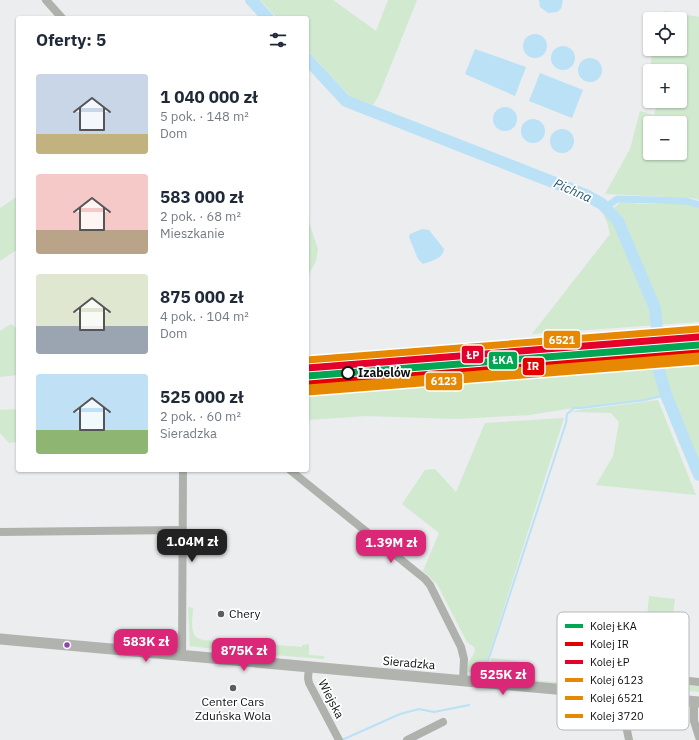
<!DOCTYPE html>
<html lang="pl">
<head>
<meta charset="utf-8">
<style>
	:root { --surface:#fff; --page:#f6f6f7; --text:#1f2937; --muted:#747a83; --accent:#db2777 }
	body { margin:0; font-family:"IBM Plex Sans",sans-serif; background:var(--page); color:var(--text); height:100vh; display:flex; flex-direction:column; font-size:15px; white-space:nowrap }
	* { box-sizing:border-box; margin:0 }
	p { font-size:13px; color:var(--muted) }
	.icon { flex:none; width:22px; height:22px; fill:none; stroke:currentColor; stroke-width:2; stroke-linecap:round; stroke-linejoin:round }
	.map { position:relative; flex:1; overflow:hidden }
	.drawer { position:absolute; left:16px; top:16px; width:293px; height:456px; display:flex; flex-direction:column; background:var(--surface); border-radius:4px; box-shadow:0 1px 3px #0004 }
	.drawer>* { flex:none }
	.fabs { position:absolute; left:643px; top:12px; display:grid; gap:8px }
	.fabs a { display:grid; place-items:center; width:44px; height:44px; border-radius:4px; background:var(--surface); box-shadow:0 1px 3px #0004; font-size:20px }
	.price { position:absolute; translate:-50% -34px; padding:0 9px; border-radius:8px; background:var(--accent); color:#fff; font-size:13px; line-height:26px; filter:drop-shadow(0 1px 2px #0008) }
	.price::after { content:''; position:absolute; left:50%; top:24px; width:12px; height:9px; margin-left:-6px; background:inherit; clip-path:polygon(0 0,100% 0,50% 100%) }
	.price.selected { background:#222; color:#fff }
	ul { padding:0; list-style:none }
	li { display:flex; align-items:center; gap:12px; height:100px; padding:0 20px }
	li span { display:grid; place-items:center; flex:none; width:112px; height:80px; border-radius:4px; color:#555 }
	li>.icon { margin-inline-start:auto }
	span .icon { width:48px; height:48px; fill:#fffc; stroke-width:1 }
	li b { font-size:17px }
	h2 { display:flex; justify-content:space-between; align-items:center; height:48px; padding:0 20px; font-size:17px }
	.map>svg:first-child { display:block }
	.green { fill:#d0e9cf; fill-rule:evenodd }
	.water { fill:#bbe1f7 }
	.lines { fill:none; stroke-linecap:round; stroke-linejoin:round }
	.stream { stroke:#bbe1f7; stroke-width:2 }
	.canal { stroke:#bbe1f7; stroke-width:7 }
	.river { stroke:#bbe1f7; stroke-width:12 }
	.minor { stroke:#afb1ac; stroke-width:8 }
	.major { stroke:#b1b3af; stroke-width:11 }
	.rail-1-casing { stroke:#fff; stroke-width:10 }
	.rail-2-casing { stroke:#fff; stroke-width:10 }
	.rail-3-casing { stroke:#fff; stroke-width:10 }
	.rail-4-casing { stroke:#fff; stroke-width:10 }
	.rail-5-casing { stroke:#fff; stroke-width:10 }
	.rail-6-casing { stroke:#fff; stroke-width:10 }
	.rail-1 { stroke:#00a651; stroke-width:7 }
	.rail-2 { stroke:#e50000; stroke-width:7 }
	.rail-3 { stroke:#e4002b; stroke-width:7 }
	.rail-4 { stroke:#e78802; stroke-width:7 }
	.rail-5 { stroke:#e78802; stroke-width:7 }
	.rail-6 { stroke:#e78802; stroke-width:7 }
	.stop-dot { fill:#fff; stroke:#0f1012; stroke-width:2 }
	.poi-dot { fill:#5c5d5f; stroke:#fff; stroke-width:1.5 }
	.bus-dot { fill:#8e44ad; stroke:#fff; stroke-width:1.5 }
	.labels { text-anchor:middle; stroke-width:3.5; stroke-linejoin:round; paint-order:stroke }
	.stop-label { font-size:12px; font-weight:bold; fill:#0f1012; stroke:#fff; text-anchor:start }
	.poi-label { font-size:12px; fill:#0f1012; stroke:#fff; text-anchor:start }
	.street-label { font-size:12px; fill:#0f1012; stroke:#fff }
	.water-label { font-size:13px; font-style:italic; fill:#205670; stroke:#fff }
	.key { fill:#fff; stroke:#b7b7b8; stroke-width:1 }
	.key-label { font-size:11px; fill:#0f1012 }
	.line-badge { stroke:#fff; stroke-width:1.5 }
	.badge-label { font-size:11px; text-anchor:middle; font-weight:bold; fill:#fff }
</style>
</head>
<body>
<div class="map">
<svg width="699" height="740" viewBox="0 0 699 740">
	<rect width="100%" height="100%" fill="#ebedef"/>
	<!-- green -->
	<g class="green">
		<polygon points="260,0 333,0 376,31 388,0 417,0 379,95 373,105 351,97 307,50 307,18 277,18"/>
		<path d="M 665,11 L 699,17 L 699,200 L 691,198 L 605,194 L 630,149 L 640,111 L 654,115 L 658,101 L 680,101 L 680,71 L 650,71 L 650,86 L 647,85 L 653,49 L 680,49 L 680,19 L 663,19 ZM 650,123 L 680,123 L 680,153 L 650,153 Z"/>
		<polygon points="18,196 18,249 0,261 0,208"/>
		<polygon points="621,202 642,204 687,204 699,208 699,322 532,334 610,234 607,222 604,216"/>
		<polygon points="307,217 318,249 316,261 307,278"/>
		<polygon points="11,324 18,329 18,375 0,377 0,331"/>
		<polygon points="699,356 699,475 666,395 645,400 581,408 574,408 529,415 457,419 366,416 307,420 307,386 581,363"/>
		<polygon points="658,400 696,495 596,485 613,456 619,422 611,413 571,412 579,410"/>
		<polygon points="18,409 18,442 9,443 0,433 0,410"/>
		<polygon points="564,418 484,670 487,671 491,658 519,661 517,670 515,672 492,674 468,672 468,663 475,652 474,647 467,642 437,584 423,571 439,533 402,504 425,470 435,469 456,492 485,423"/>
		<polygon points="649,596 675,599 672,621 647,618"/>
		<path d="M 188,607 L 193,608 C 193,615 191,623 193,631 C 195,647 225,638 237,638 L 241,643 L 239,652 L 190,646 Z"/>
		<polygon points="250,643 302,647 302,645 309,644 309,655 324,656 324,659 247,653 247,645"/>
		<polygon points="520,679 659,691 659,694 519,682"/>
		<polygon points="663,683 699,686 699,692 663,689"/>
	</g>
	<!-- water -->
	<g class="water">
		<polygon points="539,0 563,0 561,9 557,12 548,13 540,7"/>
		<circle cx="535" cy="46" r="12"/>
		<circle cx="563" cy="58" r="12"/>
		<polygon points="475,49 526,67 515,96 465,74"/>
		<circle cx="590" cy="70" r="12"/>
		<polygon points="540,73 583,90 572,118 529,101"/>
		<circle cx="505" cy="119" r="12"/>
		<circle cx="533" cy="131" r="12"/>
		<circle cx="562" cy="141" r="12"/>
		<path d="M 422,229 L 429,230 L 444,249 C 443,259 431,261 423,264 L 418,259 L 409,237 L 410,234 Z"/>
	</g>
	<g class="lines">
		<!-- stream -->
		<g class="stream">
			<polyline points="485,670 566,423 567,414 574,408 581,408 645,400 666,395"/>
			<polyline points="342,740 400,714 419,709 434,712 469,705"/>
		</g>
		<!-- canal -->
		<polyline class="canal" points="605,208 617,199 686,201 699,205"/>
		<!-- river -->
		<g class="river">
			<polyline points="251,0 268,18"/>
			<polyline points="307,59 346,101 586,195 602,204 618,221 655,308 658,342 660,348 659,371 666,395 699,475"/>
		</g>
		<!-- minor -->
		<g class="minor">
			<polyline points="46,0 62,18"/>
			<polyline points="290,470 425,579 430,585 461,647 464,659 463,681"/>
			<polyline points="0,532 182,530"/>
			<polyline points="182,655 183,470"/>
			<polyline points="309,667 308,678 309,683 339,740"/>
			<polyline points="680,680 699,682"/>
			<polyline points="623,695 622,706 629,740"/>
			<polyline points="694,702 694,721 699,737"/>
			<polyline points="407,740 443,722"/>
		</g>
		<!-- major -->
		<polyline class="major" points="0,639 699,702"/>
		<!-- rail-1 casing -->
		<g class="rail-1-casing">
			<polyline id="rail-1" points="307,376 699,345"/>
		</g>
		<!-- rail-2 casing -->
		<g class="rail-2-casing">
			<polyline id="rail-2" points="308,384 699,353"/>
		</g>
		<!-- rail-3 casing -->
		<g class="rail-3-casing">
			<polyline id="rail-3" points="307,368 698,337"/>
		</g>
		<!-- rail-4 casing -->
		<g class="rail-4-casing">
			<polyline id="rail-4" points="308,392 699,361"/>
		</g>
		<!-- rail-5 casing -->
		<g class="rail-5-casing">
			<polyline id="rail-5" points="307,360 698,329"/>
		</g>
		<!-- rail-6 casing -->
		<g class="rail-6-casing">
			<polyline id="rail-6" points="308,388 699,356"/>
		</g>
		<!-- rail-1 -->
		<use href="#rail-1" class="rail-1"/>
		<!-- rail-2 -->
		<use href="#rail-2" class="rail-2"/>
		<!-- rail-3 -->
		<use href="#rail-3" class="rail-3"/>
		<!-- rail-4 -->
		<use href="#rail-4" class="rail-4"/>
		<!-- rail-5 -->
		<use href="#rail-5" class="rail-5"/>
		<!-- rail-6 -->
		<use href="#rail-6" class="rail-6"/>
	</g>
	<!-- markers -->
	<circle class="stop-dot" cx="348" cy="373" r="6"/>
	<g class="poi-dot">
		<circle cx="221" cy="614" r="4"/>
		<circle cx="233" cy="688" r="4"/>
	</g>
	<circle class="bus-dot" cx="67" cy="645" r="3.5"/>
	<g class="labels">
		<!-- stop labels -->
		<g class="stop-label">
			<text x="358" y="377">Izabelów</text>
		</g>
		<!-- poi labels -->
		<g class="poi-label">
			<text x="229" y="618">Chery</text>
			<text x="233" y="706" text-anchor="middle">Center Cars<tspan x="233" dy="14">Zduńska Wola</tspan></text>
		</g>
		<!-- street labels -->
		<g class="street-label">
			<text transform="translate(409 663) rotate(5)" y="4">Sieradzka</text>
			<text transform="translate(331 699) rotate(63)" y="4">Wiejska</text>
		</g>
		<!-- water labels -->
		<g class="water-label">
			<text transform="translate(573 190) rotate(24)" y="5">Pichna</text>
		</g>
	</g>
	<!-- legend -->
	<rect x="557" y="612" width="132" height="118" rx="6" class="key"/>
	<rect x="565" y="624" width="18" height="4" fill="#00a651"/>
	<rect x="565" y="642" width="18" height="4" fill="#e50000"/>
	<rect x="565" y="660" width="18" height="4" fill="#e4002b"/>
	<rect x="565" y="678" width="18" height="4" fill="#e78802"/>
	<rect x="565" y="696" width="18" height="4" fill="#e78802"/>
	<rect x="565" y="714" width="18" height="4" fill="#e78802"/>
	<g class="key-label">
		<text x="590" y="630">Kolej ŁKA</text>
		<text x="590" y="648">Kolej IR</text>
		<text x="590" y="666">Kolej ŁP</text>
		<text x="590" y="684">Kolej 6123</text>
		<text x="590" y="702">Kolej 6521</text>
		<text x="590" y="720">Kolej 3720</text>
	</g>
	<g class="line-badge">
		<rect x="543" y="330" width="38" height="19" rx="4" fill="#e78802"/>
		<rect x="461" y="345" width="23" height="19" rx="4" fill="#e4002b"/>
		<rect x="488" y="351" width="30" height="19" rx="4" fill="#00a651"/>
		<rect x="522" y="357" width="23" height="19" rx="4" fill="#e50000"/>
		<rect x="425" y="372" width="38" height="19" rx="4" fill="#e78802"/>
	</g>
	<g class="badge-label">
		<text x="562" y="344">6521</text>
		<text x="473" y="359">ŁP</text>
		<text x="503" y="364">ŁKA</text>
		<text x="533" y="370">IR</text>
		<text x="444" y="385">6123</text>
	</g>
</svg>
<div class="fabs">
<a><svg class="icon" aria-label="locate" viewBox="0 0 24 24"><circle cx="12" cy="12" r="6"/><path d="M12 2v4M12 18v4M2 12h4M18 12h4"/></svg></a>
<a>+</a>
<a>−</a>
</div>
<b class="price selected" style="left:192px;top:563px">1.04M zł</b>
<b class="price" style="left:391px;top:564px">1.39M zł</b>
<b class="price" style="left:146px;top:663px">583K zł</b>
<b class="price" style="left:244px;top:672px">875K zł</b>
<b class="price" style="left:503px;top:696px">525K zł</b>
<section class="drawer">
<h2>Oferty: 5<svg class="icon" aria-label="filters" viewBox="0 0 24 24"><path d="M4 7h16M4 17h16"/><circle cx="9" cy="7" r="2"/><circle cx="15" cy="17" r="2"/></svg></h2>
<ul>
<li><span style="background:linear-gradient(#c9d6e8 75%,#c2b280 0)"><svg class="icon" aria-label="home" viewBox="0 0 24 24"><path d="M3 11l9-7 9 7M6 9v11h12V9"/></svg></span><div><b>1 040 000 zł</b><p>5 pok. · 148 m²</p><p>Dom</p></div></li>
<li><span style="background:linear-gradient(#f6c9c9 70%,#b9a48a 0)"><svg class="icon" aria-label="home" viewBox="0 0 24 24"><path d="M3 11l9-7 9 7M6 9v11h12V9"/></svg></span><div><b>583 000 zł</b><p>2 pok. · 68 m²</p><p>Mieszkanie</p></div></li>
<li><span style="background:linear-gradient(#dfe7d0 65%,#9aa5b1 0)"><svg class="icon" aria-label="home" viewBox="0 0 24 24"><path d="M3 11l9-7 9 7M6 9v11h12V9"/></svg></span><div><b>875 000 zł</b><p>4 pok. · 104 m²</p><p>Dom</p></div></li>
<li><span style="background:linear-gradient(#bfe0f5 70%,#8fb573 0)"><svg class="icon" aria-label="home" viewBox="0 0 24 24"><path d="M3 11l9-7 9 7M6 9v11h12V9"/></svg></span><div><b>525 000 zł</b><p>2 pok. · 60 m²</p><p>Sieradzka</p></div></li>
</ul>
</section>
</div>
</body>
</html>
